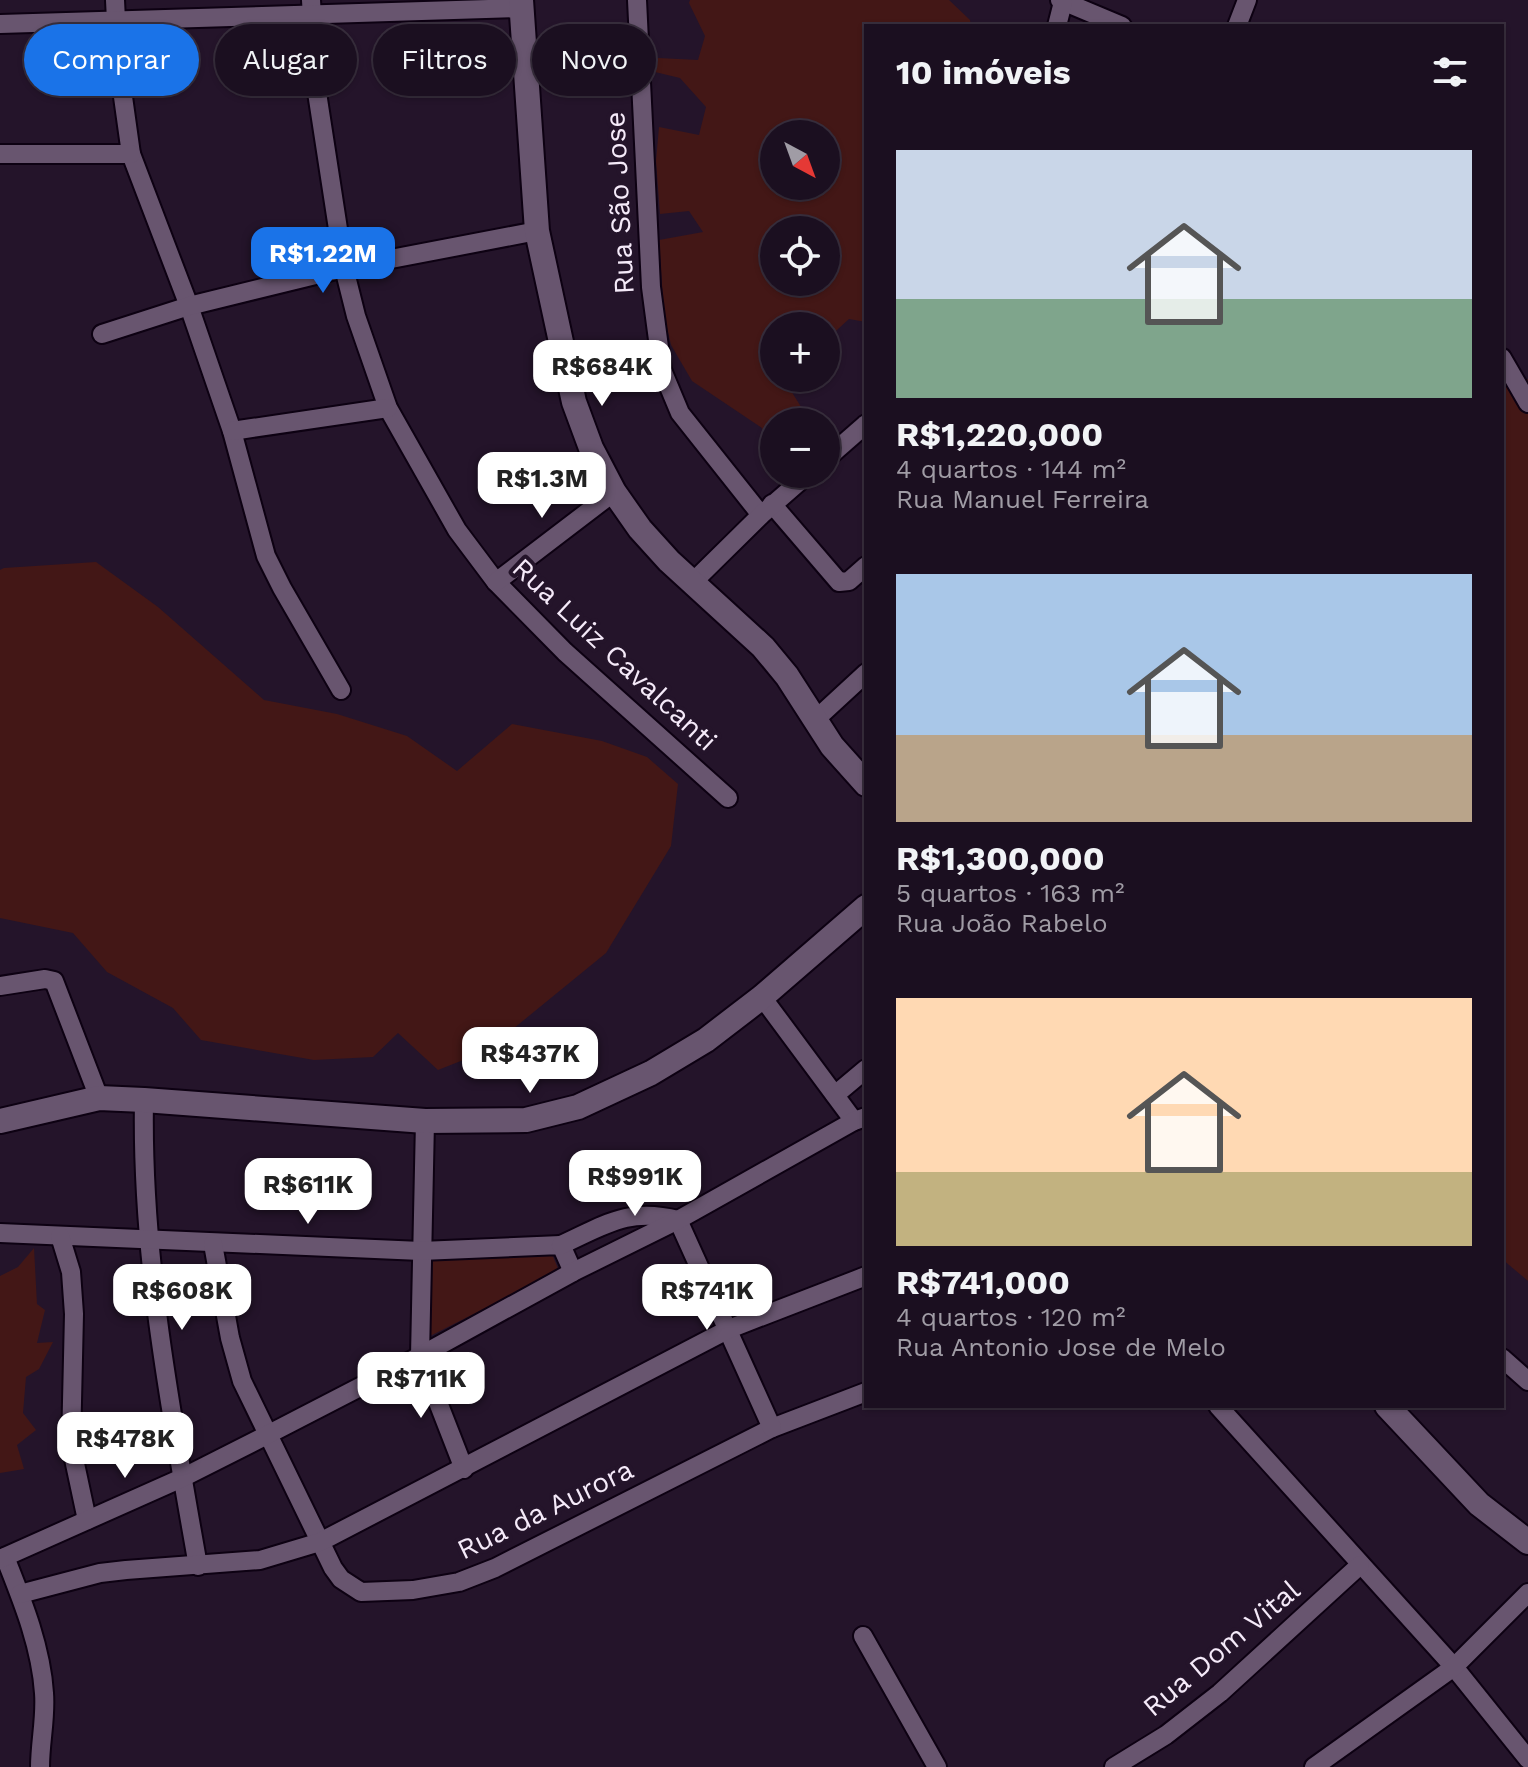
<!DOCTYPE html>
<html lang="pt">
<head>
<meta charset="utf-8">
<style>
	:root { --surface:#1b0f20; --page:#241829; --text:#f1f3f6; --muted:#a09ca5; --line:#392f3e; --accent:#1a73e8 }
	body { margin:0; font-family:"Work Sans",sans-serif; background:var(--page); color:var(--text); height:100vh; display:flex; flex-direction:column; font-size:30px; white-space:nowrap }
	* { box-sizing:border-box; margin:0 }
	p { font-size:26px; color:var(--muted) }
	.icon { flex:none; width:44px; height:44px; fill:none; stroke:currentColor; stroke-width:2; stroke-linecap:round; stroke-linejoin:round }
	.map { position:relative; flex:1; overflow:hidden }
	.sheet { position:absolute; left:864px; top:24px; width:640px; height:1384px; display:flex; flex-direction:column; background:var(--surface); border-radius:0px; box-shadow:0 2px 6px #0004,0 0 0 2px var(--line) }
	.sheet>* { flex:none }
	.top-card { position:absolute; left:24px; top:24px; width:720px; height:72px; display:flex; gap:16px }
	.needle { width:52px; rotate:139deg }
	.controls { position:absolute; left:760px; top:120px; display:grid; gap:16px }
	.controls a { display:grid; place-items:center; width:80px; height:80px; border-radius:50%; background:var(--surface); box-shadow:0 2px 6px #0004,0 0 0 2px var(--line); font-size:40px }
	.price { position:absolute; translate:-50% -68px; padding:0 18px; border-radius:16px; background:#fff; color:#222; font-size:26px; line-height:52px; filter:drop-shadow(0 2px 4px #0008) }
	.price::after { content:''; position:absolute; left:50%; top:48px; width:24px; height:18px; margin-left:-12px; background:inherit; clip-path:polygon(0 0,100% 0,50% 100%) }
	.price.current { background:var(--accent); color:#fff }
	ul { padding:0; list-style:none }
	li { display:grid; align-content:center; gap:16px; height:424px; padding:0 32px }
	li span { display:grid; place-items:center; height:248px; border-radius:0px; color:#555 }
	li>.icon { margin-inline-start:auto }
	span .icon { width:144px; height:144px; fill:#fffc; stroke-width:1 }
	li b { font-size:34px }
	h2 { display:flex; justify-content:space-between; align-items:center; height:96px; padding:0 32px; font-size:34px }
	.pill { padding:0 28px; border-radius:36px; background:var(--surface); box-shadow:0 2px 6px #0004,0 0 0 2px var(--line); font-size:28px; line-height:72px }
	.pill.current { background:var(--accent); color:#fff }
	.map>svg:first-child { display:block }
	.green { fill:#431716; fill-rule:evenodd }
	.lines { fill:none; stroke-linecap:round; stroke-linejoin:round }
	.street-casing { stroke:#0d0112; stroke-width:22 }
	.secondary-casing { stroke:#0d0112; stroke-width:28 }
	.street { stroke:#68556f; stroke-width:18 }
	.secondary { stroke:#68556f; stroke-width:24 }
	.labels { text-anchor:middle; stroke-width:8; stroke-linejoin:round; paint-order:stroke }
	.street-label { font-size:28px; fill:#f5eaf9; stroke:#24142a }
</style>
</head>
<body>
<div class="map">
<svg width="1528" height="1767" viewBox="0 0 1528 1767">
	<rect width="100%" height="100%" fill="#24142a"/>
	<!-- green -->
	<g class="green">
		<path d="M 690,0 L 949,0 L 970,20 L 971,26 L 866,26 L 866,322 L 849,319 L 826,340 L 826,326 L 774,326 L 774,378 L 783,378 L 808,418 L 805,422 L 774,422 L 774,452 L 771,455 L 762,428 L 692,381 L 671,345 L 664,315 L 659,240 L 703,232 L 689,211 L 660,214 L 656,161 L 659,127 L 699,135 L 706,107 L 680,78 L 655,72 L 658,58 L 698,60 L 705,36 L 689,3 ZM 774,134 L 826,134 L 826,186 L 774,186 ZM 774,230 L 826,230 L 826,282 L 774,282 Z"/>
		<polygon points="1528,379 1528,1281 1502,1259 1502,388"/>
		<polygon points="96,562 158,607 264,700 337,714 407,736 457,771 512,724 602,741 647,757 678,784 671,846 606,953 486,1051 438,1070 398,1033 373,1057 314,1060 201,1040 173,1008 107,972 73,933 0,918 0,570 4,568"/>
		<polygon points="34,1248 37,1304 45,1310 37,1343 53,1342 39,1369 26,1377 23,1413 36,1430 17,1445 24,1469 0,1473 0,1276 18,1267"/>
		<polygon points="552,1254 559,1271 428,1337 432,1257"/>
	</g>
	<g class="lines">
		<!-- street casing -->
		<g class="street-casing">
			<g id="street">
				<polyline points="115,0 118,61 131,154 189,306 232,431 266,556 282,588 341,690"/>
				<polyline points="311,0 316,86 344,268 356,316 388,408 457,530 496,582 565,652 728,798"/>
				<polyline points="637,0 651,287 662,370 680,413 761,515"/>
				<polyline points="1060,0 1122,26"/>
				<polyline points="0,24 521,8"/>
				<polyline points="1057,26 1063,2"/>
				<polyline points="1237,26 1247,0"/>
				<polyline points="0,154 131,154"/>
				<polyline points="102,334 189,306 344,268 537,231"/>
				<polyline points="1502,358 1528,403"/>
				<polyline points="232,431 388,408"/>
				<polyline points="826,459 866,424"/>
				<polyline points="772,504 839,582 849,581 866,566"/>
				<polyline points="496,582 614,492"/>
				<polyline points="692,583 761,515 808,474"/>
				<polyline points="815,720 866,673"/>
				<polyline points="0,986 45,979 54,981 99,1098"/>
				<polyline points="762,997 854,1121"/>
				<polyline points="835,1095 866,1069"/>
				<path d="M 144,1100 C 141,1256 171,1412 198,1566"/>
				<polyline points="425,1121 420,1356 464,1469"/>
				<polyline points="0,1233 421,1251 561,1245 573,1272"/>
				<polyline points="60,1236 71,1272 74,1314 71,1445 87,1520"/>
				<polyline points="213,1244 230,1338 242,1381 333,1568 341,1579 361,1592 413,1590 459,1582 495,1568 772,1428 866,1392"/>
				<path d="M 561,1245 C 605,1225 628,1207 678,1220 L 772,1428"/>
				<polyline points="1502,1358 1528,1381"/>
				<polyline points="1218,1406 1454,1667 1528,1759"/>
				<path d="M 5,1557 C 22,1600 41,1646 44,1693 C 46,1718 40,1742 40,1767"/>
				<polyline points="0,1559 182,1478 267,1435 420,1356 573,1272 678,1220 854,1121 866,1117"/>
				<polyline points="20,1594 100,1573 126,1570 260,1560 320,1542 729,1329 866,1276"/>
				<polyline points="863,1636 937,1767"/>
				<polyline points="1114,1767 1166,1735 1220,1693 1360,1565"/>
				<polyline points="1314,1767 1454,1667 1528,1593"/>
			</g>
		</g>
		<!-- secondary casing -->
		<g class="secondary-casing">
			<g id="secondary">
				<polyline points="521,0 537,231 574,402 591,448 614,492 640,529 669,561 763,647 787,676 832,746 866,784"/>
				<polyline points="0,1121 99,1098 144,1100 425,1121 526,1120 578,1107 651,1073 706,1040 762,997 866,907"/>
				<polyline points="1387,1406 1479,1504 1528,1542"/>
			</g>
		</g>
		<!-- street -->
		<use href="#street" class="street"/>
		<!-- secondary -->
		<use href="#secondary" class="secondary"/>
	</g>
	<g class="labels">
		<!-- street labels -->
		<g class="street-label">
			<text transform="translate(619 203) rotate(-93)" y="10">Rua São Jose</text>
			<text transform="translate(615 654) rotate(43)" y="10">Rua Luiz Cavalcanti</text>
			<text transform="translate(545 1509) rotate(-26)" y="10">Rua da Aurora</text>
			<text transform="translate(1221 1648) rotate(-40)" y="10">Rua Dom Vital</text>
		</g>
	</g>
</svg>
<div class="controls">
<a><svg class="needle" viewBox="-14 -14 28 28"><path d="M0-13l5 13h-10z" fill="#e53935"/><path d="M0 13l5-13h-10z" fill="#a09ca5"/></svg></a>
<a><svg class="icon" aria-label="locate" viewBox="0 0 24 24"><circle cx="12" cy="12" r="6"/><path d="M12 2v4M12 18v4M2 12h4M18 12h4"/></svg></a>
<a>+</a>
<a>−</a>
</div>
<b class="price current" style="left:323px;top:295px">R$1.22M</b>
<b class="price" style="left:602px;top:408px">R$684K</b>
<b class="price" style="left:542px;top:520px">R$1.3M</b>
<b class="price" style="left:530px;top:1095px">R$437K</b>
<b class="price" style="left:635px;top:1218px">R$991K</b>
<b class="price" style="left:308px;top:1226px">R$611K</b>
<b class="price" style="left:182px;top:1332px">R$608K</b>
<b class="price" style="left:707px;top:1332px">R$741K</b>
<b class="price" style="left:421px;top:1420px">R$711K</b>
<b class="price" style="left:125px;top:1480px">R$478K</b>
<div class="top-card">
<a class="pill current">Comprar</a>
<a class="pill">Alugar</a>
<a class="pill">Filtros</a>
<a class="pill">Novo</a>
</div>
<section class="sheet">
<h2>10 imóveis<svg class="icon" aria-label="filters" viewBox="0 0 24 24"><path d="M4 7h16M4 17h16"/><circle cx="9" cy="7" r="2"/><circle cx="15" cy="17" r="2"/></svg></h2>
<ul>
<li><span style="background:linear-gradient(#c9d6e8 60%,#7fa58c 0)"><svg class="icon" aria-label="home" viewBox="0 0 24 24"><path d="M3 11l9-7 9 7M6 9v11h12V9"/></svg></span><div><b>R$1,220,000</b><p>4 quartos · 144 m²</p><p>Rua Manuel Ferreira</p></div></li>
<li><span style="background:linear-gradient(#a9c7e8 65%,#b9a48a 0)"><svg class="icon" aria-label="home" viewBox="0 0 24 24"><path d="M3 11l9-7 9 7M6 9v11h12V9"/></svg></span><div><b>R$1,300,000</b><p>5 quartos · 163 m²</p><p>Rua João Rabelo</p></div></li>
<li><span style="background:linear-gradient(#ffd9b3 70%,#c2b280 0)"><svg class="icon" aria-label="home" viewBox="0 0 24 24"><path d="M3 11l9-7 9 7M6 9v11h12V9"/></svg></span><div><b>R$741,000</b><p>4 quartos · 120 m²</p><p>Rua Antonio Jose de Melo</p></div></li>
</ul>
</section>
</div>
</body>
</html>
